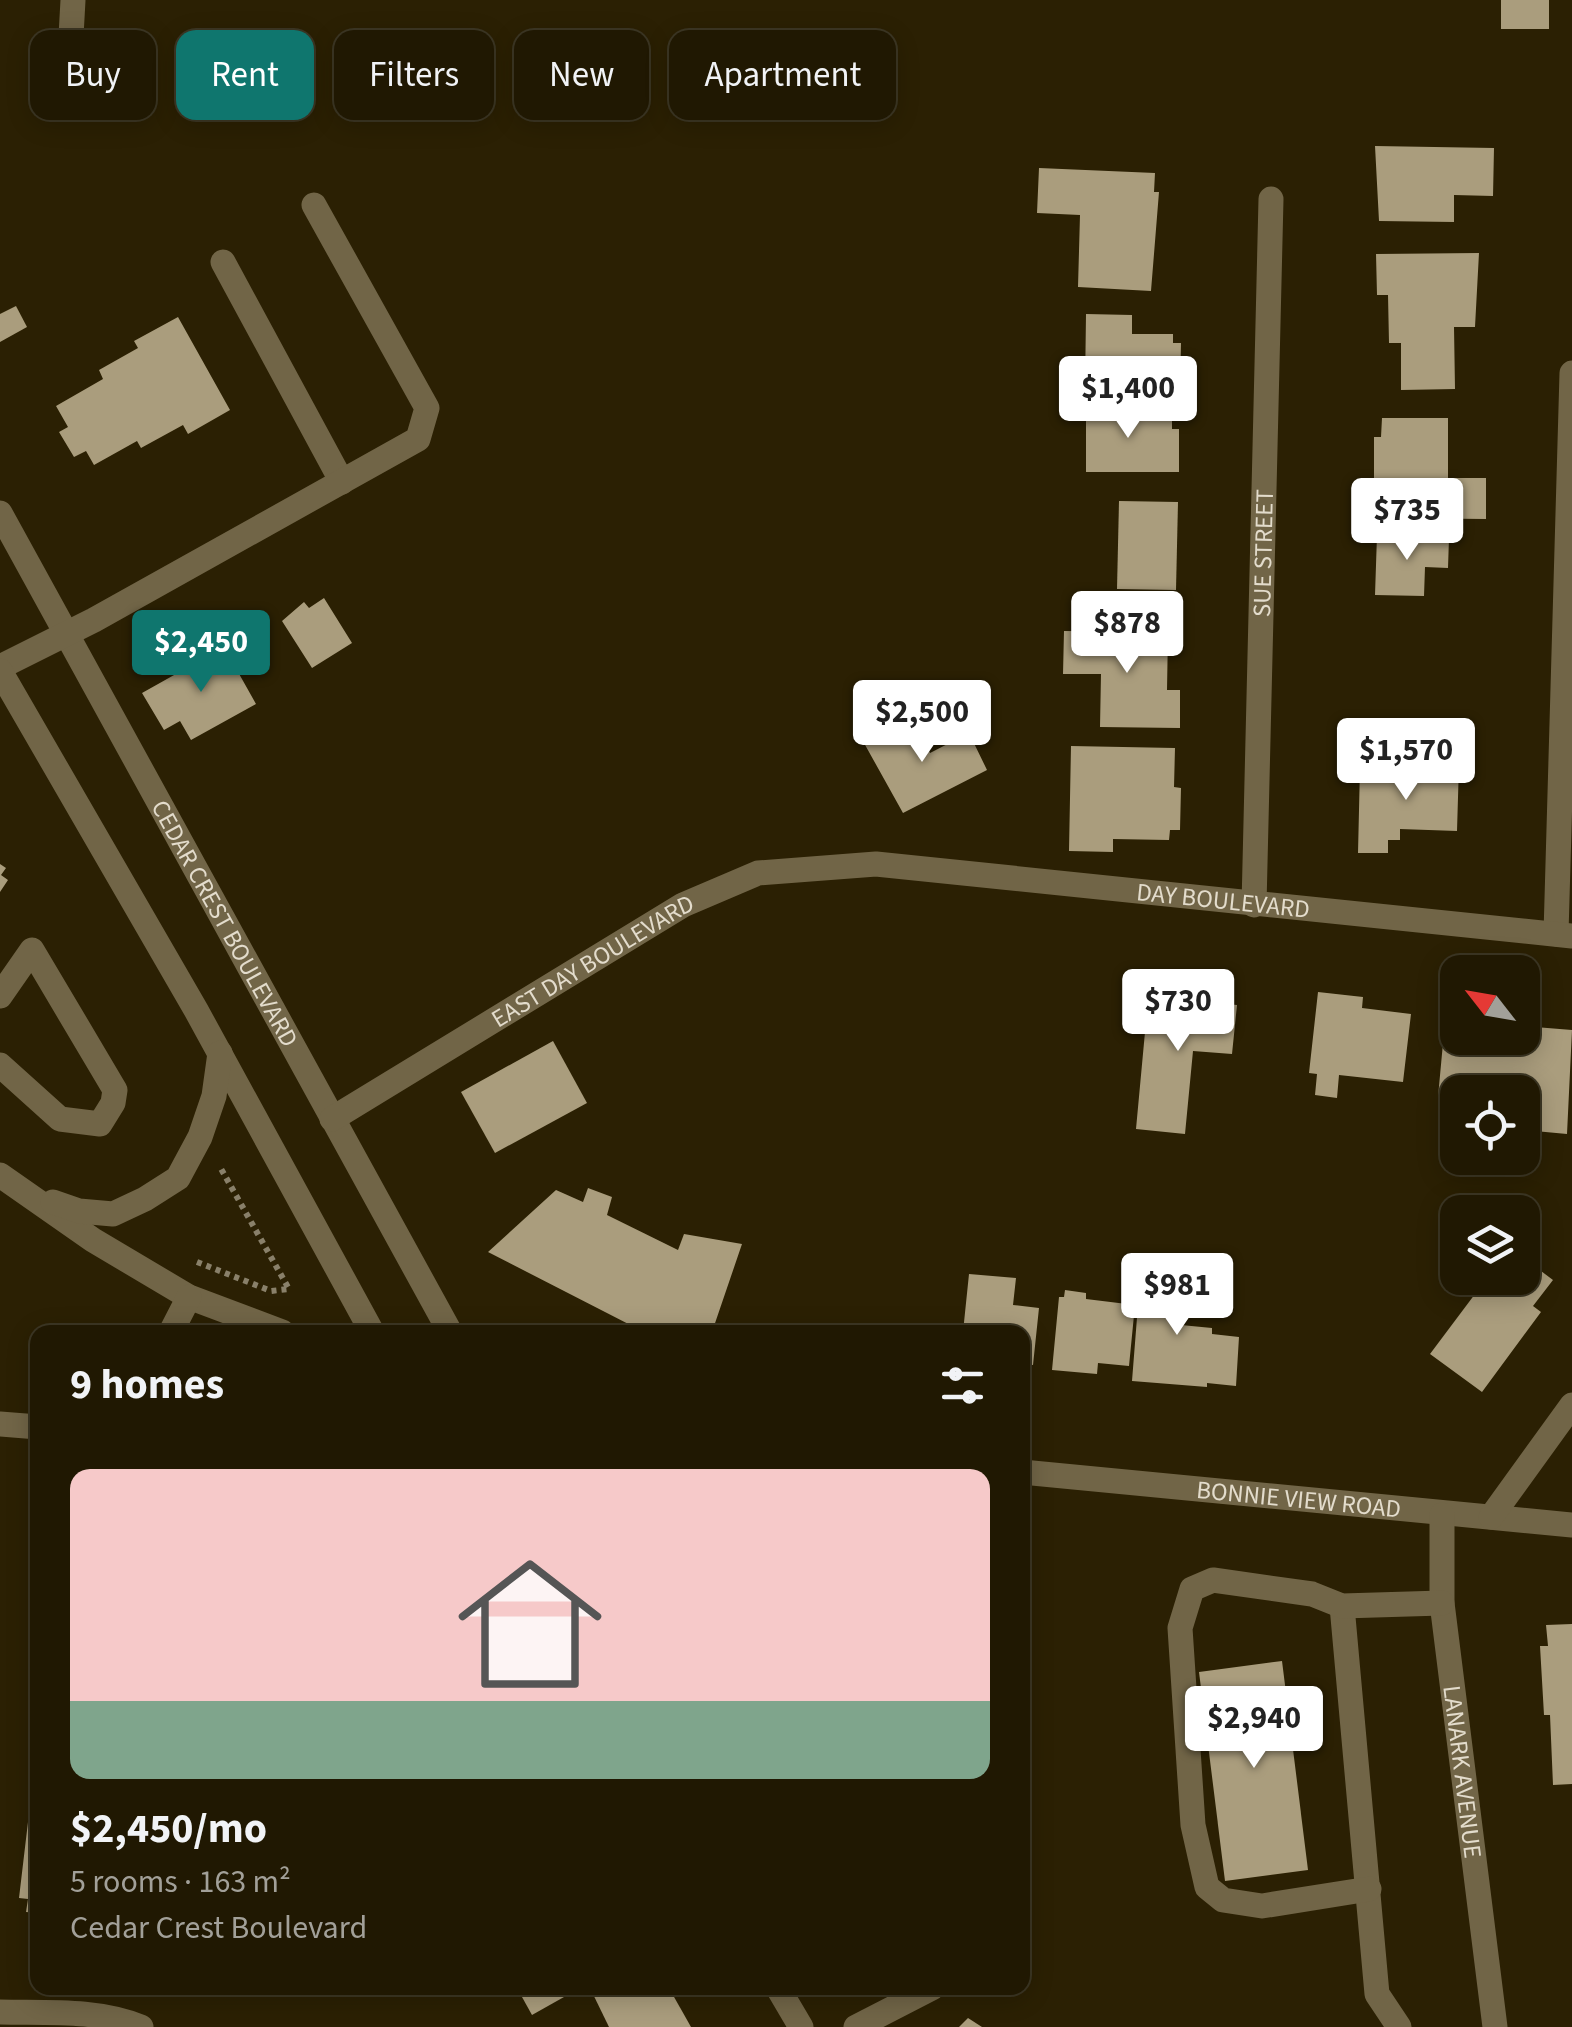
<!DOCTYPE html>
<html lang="en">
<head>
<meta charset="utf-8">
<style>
	:root { --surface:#201802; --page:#2d2511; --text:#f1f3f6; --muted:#a2a099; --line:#3d3724; --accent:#0f766e }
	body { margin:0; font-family:"Source Sans 3",sans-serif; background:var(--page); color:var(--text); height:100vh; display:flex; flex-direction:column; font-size:38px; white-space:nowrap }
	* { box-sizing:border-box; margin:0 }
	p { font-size:32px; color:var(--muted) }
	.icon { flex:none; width:55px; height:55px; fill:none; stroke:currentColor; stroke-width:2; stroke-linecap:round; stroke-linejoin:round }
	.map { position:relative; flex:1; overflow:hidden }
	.details { position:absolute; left:30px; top:1325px; width:1000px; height:670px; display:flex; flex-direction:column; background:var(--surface); border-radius:20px; box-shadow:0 5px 25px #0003,0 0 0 2px var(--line) }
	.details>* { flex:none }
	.top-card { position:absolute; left:30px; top:30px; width:1000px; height:90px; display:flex; gap:20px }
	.needle { width:65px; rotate:301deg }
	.controls { position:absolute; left:1440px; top:955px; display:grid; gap:20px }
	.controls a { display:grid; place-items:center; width:100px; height:100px; border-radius:20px; background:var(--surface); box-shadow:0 5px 25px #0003,0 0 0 2px var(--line); font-size:50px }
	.price { position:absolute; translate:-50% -85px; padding:0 22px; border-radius:10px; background:#fff; color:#222; font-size:32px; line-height:65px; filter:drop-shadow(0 2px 5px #0008) }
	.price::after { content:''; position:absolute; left:50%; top:60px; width:30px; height:22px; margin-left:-15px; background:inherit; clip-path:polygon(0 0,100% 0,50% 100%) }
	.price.selected { background:var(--accent); color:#fff }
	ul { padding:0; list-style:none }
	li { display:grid; align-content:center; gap:20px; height:530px; padding:0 40px }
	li+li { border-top:2px solid var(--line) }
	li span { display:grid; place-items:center; height:310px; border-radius:20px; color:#555 }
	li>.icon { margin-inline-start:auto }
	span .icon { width:180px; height:180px; fill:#fffc; stroke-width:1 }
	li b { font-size:42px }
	h2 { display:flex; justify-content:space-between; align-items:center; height:120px; padding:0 40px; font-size:42px }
	.tag { padding:0 35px; border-radius:20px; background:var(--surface); box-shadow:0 5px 25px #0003,0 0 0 2px var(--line); font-size:35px; line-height:90px }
	.tag.selected { background:var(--accent); color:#fff }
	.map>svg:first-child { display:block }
	.building { fill:#aa9d7d }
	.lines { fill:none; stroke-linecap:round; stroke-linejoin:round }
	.path { stroke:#89806a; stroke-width:6; stroke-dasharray:5 5; stroke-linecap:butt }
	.minor { stroke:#716547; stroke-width:25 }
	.labels { text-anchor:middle; stroke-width:10; stroke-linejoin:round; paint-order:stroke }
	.street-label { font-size:25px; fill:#e3dccc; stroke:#2b2003 }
</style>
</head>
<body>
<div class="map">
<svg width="1572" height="2027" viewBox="0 0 1572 2027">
	<rect width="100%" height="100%" fill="#2b2003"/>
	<!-- building -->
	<g class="building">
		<rect x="1501" y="0" width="48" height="29"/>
		<polygon points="1375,146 1494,148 1493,196 1454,195 1454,222 1379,221"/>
		<polygon points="1039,168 1155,173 1154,192 1159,192 1151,291 1078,287 1080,215 1037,213"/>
		<polygon points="1479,253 1475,327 1454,327 1455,389 1401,390 1401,343 1389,343 1388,295 1377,295 1376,254"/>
		<polygon points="16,306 27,327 0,342 0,314"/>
		<polygon points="1086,314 1132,315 1132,334 1173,334 1173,343 1181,343 1180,389 1085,388"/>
		<polygon points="178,317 230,410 188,434 183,425 141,448 137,441 94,465 86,451 74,457 59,432 68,427 56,406 103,379 99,370 138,348 134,341"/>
		<polygon points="1086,401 1132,401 1131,420 1172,421 1172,429 1179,429 1179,472 1086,472"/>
		<polygon points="1382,418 1448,418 1448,478 1486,478 1486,519 1383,518 1383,486 1374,486 1374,437 1381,437"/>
		<polygon points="1119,501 1178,502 1176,590 1117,589"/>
		<polygon points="1377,535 1449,538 1448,568 1425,567 1424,596 1375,595"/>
		<polygon points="324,598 352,643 312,668 282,621 304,602 309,608"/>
		<polygon points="1064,631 1168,632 1167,690 1180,690 1180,728 1100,727 1101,674 1063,674"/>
		<polygon points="224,647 256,704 191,740 180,721 164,730 142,693"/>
		<polygon points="913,719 930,753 969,733 987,770 903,813 864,743"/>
		<polygon points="1071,746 1175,748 1174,787 1181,788 1180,830 1170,830 1169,840 1113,839 1113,852 1069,851"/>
		<polygon points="1420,764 1459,764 1457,831 1400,829 1400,840 1388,840 1388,853 1358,853 1360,767 1419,768"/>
		<polygon points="0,864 6,868 1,875 8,880 0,892"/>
		<polygon points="1149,989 1198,993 1197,1001 1237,1005 1232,1054 1193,1051 1185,1134 1136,1129"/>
		<polygon points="1318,992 1363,997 1362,1008 1411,1014 1403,1082 1339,1075 1337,1098 1315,1095 1317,1074 1309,1073"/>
		<polygon points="1535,1027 1572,1030 1567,1134 1523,1130 1526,1105 1522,1105 1522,1092 1458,1092 1458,1099 1438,1097 1443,1043 1487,1047 1488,1038 1534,1040"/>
		<polygon points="553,1041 587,1103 495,1153 461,1092"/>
		<polygon points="588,1188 612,1197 607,1215 678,1250 684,1234 742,1244 712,1332 644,1332 488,1252 556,1190 583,1202"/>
		<polygon points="1141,1267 1185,1270 1181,1325 1212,1328 1212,1334 1239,1337 1236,1386 1207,1383 1207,1387 1132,1381"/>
		<polygon points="1537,1268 1553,1280 1533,1306 1541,1312 1482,1392 1430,1354 1487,1278 1494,1278 1517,1295"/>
		<polygon points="969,1274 1016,1278 1013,1305 1039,1308 1033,1365 1022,1364 1022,1332 963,1332"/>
		<polygon points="1065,1290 1086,1293 1086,1299 1135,1305 1129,1366 1098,1363 1097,1374 1052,1370 1059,1297 1064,1297"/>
		<polygon points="1572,1624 1572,1784 1553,1785 1550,1715 1544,1715 1540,1646 1548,1646 1546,1625"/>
		<polygon points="1282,1661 1308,1870 1225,1881 1199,1672"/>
		<polygon points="28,1822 38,1823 38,1913 26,1912 28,1899 19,1898"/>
		<polygon points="517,1988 580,1988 532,2015"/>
		<polygon points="590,1988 669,1988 691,2027 609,2027"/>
		<polygon points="968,2018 982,2027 959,2027"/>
	</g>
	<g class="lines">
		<!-- path -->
		<polyline class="path" points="197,1262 271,1291 289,1289 220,1167"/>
		<!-- minor -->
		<g class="minor">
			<polyline points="69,72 73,0"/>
			<polyline points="223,262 342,482"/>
			<path id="s1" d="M 0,513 L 450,1332"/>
			<polyline points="0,667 94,620 418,439 427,408 314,205"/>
			<polyline points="0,671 196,1010 372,1332"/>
			<path id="s2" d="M 1254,905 L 1271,199"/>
			<polyline points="1556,934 1572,373"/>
			<polyline points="0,996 32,950 115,1090 113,1103 100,1124 60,1119 0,1065"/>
			<path id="s3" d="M 332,1119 L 683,905 L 758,873 L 876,864 L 1572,936"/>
			<polyline points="0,1175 93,1240 189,1297 282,1332"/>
			<polyline points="53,1202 79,1211 113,1214 145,1199 178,1178 200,1137 214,1096 220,1053"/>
			<polyline points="171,1332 189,1297"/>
			<polyline points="0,1424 38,1427"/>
			<path id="s4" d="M 1022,1472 L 1572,1525"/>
			<path id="s5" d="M 1442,1515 L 1442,1603 L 1495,2027"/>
			<polyline points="1491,1517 1572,1405"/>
			<polyline points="1342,1606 1377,1994 1399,2027"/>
			<polyline points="1369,1889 1262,1906 1223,1900 1207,1887 1193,1825 1180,1628 1192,1589 1213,1580 1312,1594 1342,1606 1442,1603"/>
			<polyline points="778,1988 801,2027"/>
			<path d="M 0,2012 C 47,2013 97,2009 141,2027"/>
			<polyline points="856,2027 932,1988"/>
		</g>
	</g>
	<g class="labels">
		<!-- street labels -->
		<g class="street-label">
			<text dy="9" stroke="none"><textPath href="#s2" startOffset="352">SUE STREET</textPath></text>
			<text dy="9" stroke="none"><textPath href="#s3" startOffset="960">DAY BOULEVARD</textPath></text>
			<text dy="9" stroke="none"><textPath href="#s1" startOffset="468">CEDAR CREST BOULEVARD</textPath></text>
			<text dy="9" stroke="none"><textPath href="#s3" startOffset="305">EAST DAY BOULEVARD</textPath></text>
			<text dy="9" stroke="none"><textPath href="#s4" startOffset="278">BONNIE VIEW ROAD</textPath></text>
			<text dy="9" stroke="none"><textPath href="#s5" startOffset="258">LANARK AVENUE</textPath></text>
		</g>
	</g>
</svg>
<div class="controls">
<a><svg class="needle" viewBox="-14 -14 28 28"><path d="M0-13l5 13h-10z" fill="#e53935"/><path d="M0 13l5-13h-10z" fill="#a2a099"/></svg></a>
<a><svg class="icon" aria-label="locate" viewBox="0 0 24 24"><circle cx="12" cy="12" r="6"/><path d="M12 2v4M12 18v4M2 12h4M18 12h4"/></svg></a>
<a><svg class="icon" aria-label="layers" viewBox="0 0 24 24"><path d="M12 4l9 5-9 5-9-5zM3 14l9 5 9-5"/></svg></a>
</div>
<b class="price" style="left:1128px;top:441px">$1,400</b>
<b class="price" style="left:1407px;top:563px">$735</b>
<b class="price" style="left:1127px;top:676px">$878</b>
<b class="price selected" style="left:201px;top:695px">$2,450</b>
<b class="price" style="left:922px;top:765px">$2,500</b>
<b class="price" style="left:1406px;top:803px">$1,570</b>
<b class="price" style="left:1178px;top:1054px">$730</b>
<b class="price" style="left:1177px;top:1338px">$981</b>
<b class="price" style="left:1254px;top:1771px">$2,940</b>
<div class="top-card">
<a class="tag">Buy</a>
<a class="tag selected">Rent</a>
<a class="tag">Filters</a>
<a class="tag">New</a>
<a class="tag">Apartment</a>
</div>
<section class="details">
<h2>9 homes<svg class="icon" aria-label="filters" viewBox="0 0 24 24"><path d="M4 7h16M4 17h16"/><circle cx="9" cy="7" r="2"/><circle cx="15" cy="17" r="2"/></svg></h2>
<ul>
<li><span style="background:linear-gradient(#f6c9c9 75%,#7fa58c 0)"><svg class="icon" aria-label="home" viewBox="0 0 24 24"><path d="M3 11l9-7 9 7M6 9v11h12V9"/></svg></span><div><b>$2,450/mo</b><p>5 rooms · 163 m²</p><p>Cedar Crest Boulevard</p></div></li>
</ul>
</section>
</div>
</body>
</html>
